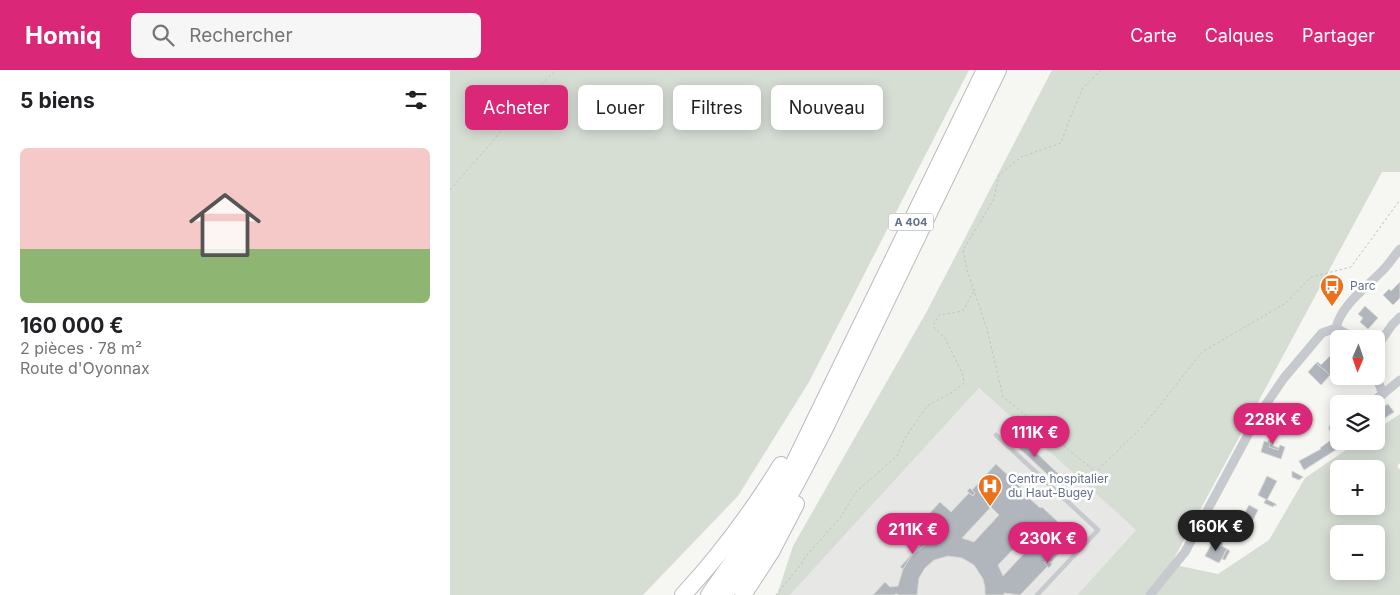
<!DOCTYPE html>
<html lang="fr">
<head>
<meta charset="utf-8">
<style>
	:root { --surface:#fff; --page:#f6f6f6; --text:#202124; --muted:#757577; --accent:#db2777 }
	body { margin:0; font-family:Inter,sans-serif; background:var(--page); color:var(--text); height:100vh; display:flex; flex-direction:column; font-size:19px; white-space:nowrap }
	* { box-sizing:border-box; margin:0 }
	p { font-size:16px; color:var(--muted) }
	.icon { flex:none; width:28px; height:28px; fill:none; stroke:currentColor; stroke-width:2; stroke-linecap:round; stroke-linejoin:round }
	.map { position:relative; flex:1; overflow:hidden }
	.drawer { display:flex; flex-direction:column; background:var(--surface); width:450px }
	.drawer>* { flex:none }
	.hud { position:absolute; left:15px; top:15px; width:475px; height:45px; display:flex; gap:10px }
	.needle { width:32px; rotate:182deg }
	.fabs { position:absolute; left:880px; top:260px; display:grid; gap:10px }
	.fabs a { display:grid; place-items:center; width:55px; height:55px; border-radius:8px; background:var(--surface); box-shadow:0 2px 12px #0003; font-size:25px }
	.price { position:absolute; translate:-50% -42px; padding:0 11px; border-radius:18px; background:var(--accent); color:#fff; font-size:16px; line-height:32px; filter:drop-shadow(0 1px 2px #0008) }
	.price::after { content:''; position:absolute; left:50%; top:30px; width:15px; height:11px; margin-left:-8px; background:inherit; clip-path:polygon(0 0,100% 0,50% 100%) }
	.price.active { background:#222; color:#fff }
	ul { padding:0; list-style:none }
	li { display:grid; align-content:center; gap:10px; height:265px; padding:0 20px }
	li span { display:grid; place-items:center; height:155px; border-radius:8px; color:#555 }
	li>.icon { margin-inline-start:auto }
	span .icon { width:90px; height:90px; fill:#fffc; stroke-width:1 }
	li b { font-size:21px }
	h2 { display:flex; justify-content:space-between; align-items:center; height:60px; padding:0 20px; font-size:21px }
	.chip { padding:0 18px; border-radius:8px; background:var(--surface); box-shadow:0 2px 12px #0003; font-size:18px; line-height:45px }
	.chip.active { background:var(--accent); color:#fff }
	header { display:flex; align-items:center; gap:30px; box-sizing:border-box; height:70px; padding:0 25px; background:var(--accent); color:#fff }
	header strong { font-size:24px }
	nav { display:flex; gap:28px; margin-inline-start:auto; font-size:18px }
	.search { width:350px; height:45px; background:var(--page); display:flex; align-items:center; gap:12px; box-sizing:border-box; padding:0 18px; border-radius:8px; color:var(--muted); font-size:19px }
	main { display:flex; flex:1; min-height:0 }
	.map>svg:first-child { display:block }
	.built { fill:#e7e7e6 }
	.green { fill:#d6ded4; fill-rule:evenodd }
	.building { fill:#b1b6bd; stroke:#d7d8d5; fill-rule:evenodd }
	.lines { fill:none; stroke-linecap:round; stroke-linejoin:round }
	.highway-casing { stroke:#b8bbbf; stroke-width:18 }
	.path { stroke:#c0c1c4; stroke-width:1; stroke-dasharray:2.5 2.5; stroke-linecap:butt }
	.lane { stroke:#c6c9cd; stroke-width:4.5 }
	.street { stroke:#c6c9cd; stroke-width:9 }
	.highway { stroke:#fff; stroke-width:16 }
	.labels { text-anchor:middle; stroke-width:5; stroke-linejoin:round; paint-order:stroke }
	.shield { fill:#fff; stroke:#929caa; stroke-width:1 }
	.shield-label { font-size:11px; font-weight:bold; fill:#647186 }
	.poi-label { font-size:12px; fill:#647186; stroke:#fff; text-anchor:start }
</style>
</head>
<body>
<header>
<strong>Homiq</strong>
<div class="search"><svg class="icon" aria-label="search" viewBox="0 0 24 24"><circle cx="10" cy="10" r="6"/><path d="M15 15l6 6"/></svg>Rechercher</div>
<nav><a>Carte</a><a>Calques</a><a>Partager</a></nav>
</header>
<main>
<section class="drawer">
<h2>5 biens<svg class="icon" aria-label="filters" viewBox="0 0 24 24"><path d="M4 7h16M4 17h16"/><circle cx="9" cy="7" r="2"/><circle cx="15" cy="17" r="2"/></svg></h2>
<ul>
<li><span style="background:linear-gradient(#f6c9c9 65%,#8fb573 0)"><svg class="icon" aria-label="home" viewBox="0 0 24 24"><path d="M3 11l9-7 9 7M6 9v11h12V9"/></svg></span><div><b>160 000 €</b><p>2 pièces · 78 m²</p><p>Route d'Oyonnax</p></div></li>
</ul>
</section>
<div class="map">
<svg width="950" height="525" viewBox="0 0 950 525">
	<rect width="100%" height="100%" fill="#f6f7f3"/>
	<!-- built -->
	<polygon class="built" points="529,318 686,460 627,525 340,525"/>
	<!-- green -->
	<g class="green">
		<polygon points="0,0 519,0 359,312 288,426 193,525 0,525"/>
		<path d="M 602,0 L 950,0 L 950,102 L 932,102 L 721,494 L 768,504 L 819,470 L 855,408 L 909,371 L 926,371 L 926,360 L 950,344 L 950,393 L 947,396 L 950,400 L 950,525 L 627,525 L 686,460 L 529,318 L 340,525 L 327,525 L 343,476 L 477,241 ZM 889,399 L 926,399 L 926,436 L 889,436 ZM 889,464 L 926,464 L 926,501 L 889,501 Z"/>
	</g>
	<!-- building -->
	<g class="building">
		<polygon points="950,212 950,228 943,235 933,225 939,219 941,221"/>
		<polygon points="915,236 928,248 918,259 910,252 913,248 908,244"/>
		<polygon points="881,285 889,293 889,299 887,298 880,305 866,293 868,292 871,295"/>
		<polygon points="866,293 880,305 871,315 858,302"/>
		<polygon points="938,334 944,342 930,351 926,344 926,339 931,335 933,337"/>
		<polygon points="561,359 616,411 611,417 555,365"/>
		<polygon points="819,370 824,372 823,376 829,378 828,380 819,377 820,373 818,372"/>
		<polygon points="881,370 887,379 854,400 849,391 871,379 870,378"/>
		<polygon points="814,371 820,373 819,377 828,380 830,375 835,377 831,389 811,382"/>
		<path d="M 546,394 L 580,426 L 579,428 L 590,438 L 592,437 L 624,467 L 600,493 L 597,490 L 594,493 L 598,496 L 570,525 L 554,523 L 554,525 L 535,525 L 535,518 L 533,509 L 524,495 L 512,488 L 498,486 L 484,490 L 475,498 L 469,508 L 467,525 L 448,525 L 448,524 L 445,524 L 445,525 L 423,525 L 435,512 L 440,517 L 448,516 L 453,499 L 460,487 L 472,476 L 483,471 L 488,463 L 489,464 L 493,460 L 478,445 L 490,432 L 501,442 L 519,423 L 523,426 L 525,423 L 522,420 ZM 541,437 L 549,445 L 524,472 L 512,468 ZM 574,468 L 582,475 L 553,506 L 548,495 Z"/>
		<polygon points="842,401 853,407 849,410 842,407"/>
		<polygon points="817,406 827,411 817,430 808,425"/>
		<polygon points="520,418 525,423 523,426 517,421"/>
		<polygon points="816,429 826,434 826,436 824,435 823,437 814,433"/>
		<polygon points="799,435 808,440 800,456 790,451"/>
		<polygon points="486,458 491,462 489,464 488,463 484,469 480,465"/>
		<polygon points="764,469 773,473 772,476 763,471"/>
		<polygon points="474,471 477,473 462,485 453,499 450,497"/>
		<polygon points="763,471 777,479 769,493 755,486"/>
		<polygon points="777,479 780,481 775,490 772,489"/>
		<polygon points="597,490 602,494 599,498 594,493"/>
	</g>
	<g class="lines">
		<!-- highway casing -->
		<g class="highway-casing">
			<g id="highway">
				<path d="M 233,525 C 270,485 302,442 331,395"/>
				<polyline points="259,525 298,470 343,395 535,0"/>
				<path d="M 274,525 C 292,501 309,476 325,451 C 343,421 359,389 375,358 L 548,0"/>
				<polyline points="293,525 321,482 346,434"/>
			</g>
		</g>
		<!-- path -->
		<g class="path">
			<polyline points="651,0 633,18 620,48 611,73 571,87 549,105 544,129 513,180 517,200 537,259 553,327 646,402 694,355 752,282 836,233 861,207 901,197 950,130"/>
			<polyline points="0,120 43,71 72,33 106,0"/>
			<polyline points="326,525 350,496 356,486 390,448 406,422 447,386 455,368 477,336 501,323 514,313 513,305 495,268 483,256 489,245 513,241 525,219"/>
		</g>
		<!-- lane -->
		<polyline class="lane" points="546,365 648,460 587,525"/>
		<!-- street -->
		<g class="street">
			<polyline points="886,258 906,269"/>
			<polyline points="926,278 942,255 950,247"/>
			<polyline points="926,306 933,324 950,310"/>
			<polyline points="919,334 933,324"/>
			<polyline points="883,358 889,354"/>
			<path d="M 700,525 L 735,482 L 808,346 L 834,308 L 872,263 L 886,258 C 891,235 917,217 933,200 C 939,194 944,186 950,179"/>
		</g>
		<!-- highway -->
		<use href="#highway" class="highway"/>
	</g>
	<!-- icons -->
	<defs>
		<g id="bus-pin" transform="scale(1.25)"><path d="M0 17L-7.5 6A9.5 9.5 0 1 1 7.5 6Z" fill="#ec711d" stroke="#fff"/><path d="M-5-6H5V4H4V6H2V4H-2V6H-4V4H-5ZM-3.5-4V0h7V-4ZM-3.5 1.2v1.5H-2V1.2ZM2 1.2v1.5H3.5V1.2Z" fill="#fff"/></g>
		<g id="hospital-pin" transform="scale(1.25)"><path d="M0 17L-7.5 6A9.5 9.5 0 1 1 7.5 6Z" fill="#ec711d" stroke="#fff"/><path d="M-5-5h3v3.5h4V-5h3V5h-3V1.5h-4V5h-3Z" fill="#fff"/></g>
	</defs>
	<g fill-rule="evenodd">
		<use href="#bus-pin" x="882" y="216"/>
		<use href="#hospital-pin" x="540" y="416"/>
	</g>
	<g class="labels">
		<!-- shield labels -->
		<rect class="shield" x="438.5" y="143.5" width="45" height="17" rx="4"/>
		<g class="shield-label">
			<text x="461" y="156">A 404</text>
		</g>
		<!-- poi labels -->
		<g class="poi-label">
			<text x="900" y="220">Parc</text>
			<text x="558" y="413">Centre hospitalier<tspan x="558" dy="14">du Haut-Bugey</tspan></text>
		</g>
	</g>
</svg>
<div class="fabs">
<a><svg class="needle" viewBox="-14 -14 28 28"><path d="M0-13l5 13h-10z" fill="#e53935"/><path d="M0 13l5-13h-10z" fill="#757577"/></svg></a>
<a><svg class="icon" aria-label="layers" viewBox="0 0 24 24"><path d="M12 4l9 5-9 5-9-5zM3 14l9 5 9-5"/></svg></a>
<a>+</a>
<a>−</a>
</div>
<b class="price" style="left:823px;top:375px">228K €</b>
<b class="price" style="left:585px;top:388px">111K €</b>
<b class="price active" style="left:766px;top:482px">160K €</b>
<b class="price" style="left:463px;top:485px">211K €</b>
<b class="price" style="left:598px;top:494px">230K €</b>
<div class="hud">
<a class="chip active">Acheter</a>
<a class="chip">Louer</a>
<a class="chip">Filtres</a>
<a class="chip">Nouveau</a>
</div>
</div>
</main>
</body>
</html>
